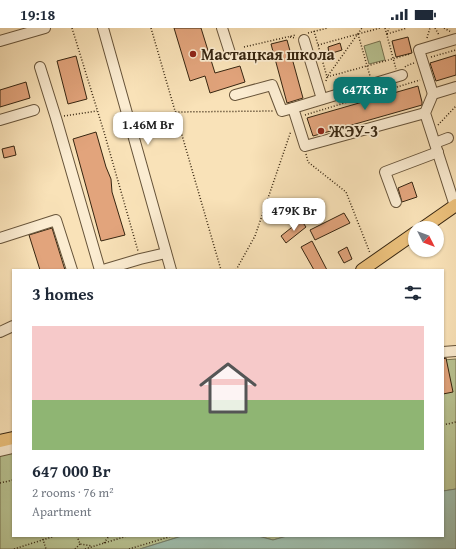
<!DOCTYPE html>
<html lang="en">
<head>
<meta charset="utf-8">
<style>
	:root { --surface:#fff; --page:#f6f6f7; --text:#1f2937; --muted:#747a83; --line:#e0e1e3; --accent:#0f766e }
	body { margin:0; font-family:"Gentium Book Plus",serif; background:var(--page); color:var(--text); height:100vh; display:flex; flex-direction:column; font-size:15px; white-space:nowrap }
	* { box-sizing:border-box; margin:0 }
	p { font-size:13px; color:var(--muted) }
	.icon { flex:none; width:22px; height:22px; fill:none; stroke:currentColor; stroke-width:2; stroke-linecap:round; stroke-linejoin:round }
	.map { position:relative; flex:1; overflow:hidden }
	.panel { position:absolute; left:12px; top:241px; width:432px; height:268px; display:flex; flex-direction:column; background:var(--surface); border-radius:0px; box-shadow:0 1px 3px #0004 }
	.panel>* { flex:none }
	.needle { width:26px; rotate:132deg }
	.fabs { position:absolute; left:408px; top:193px; display:grid; gap:8px }
	.fabs a { display:grid; place-items:center; width:36px; height:36px; border-radius:50%; background:var(--surface); box-shadow:0 1px 3px #0004; font-size:20px }
	.price { position:absolute; translate:-50% -34px; padding:0 9px; border-radius:8px; background:#fff; color:#222; font-size:13px; line-height:26px; filter:drop-shadow(0 1px 2px #0008) }
	.price::after { content:''; position:absolute; left:50%; top:24px; width:12px; height:9px; margin-left:-6px; background:inherit; clip-path:polygon(0 0,100% 0,50% 100%) }
	.price.on { background:var(--accent); color:#fff }
	ul { padding:0; list-style:none }
	li { display:grid; align-content:center; gap:8px; height:212px; padding:0 20px }
	li+li { border-top:1px solid var(--line) }
	li span { display:grid; place-items:center; height:124px; border-radius:0px; color:#555 }
	li>.icon { margin-inline-start:auto }
	span .icon { width:72px; height:72px; fill:#fffc; stroke-width:1 }
	li b { font-size:17px }
	h2 { display:flex; justify-content:space-between; align-items:center; height:48px; padding:0 20px; font-size:17px }
	.status { display:flex; justify-content:space-between; align-items:center; height:28px; padding:0 20px; background:var(--surface); direction:ltr }
	.status svg { height:11px; fill:currentColor }
	.map>svg:first-child { display:block }
	.green { fill:#b9c493; stroke:#787452 }
	.water { fill:#9ebead; stroke:#74816e }
	.building { fill:#e2a47c; stroke:#362510 }
	.lines { fill:none; stroke-linecap:round; stroke-linejoin:round }
	.minor-casing { stroke:#67543a; stroke-width:12 }
	.major-casing { stroke:#362510; stroke-width:14 }
	.path { stroke:#362510; stroke-width:1.5; stroke-dasharray:1 2; stroke-linecap:butt }
	.minor { stroke:#fbecd1; stroke-width:10 }
	.major { stroke:#ecc17c; stroke-width:12 }
	.poi-dot { fill:#8f2418; stroke:#fbecd1; stroke-width:1.5 }
	.labels { text-anchor:middle; stroke-width:3.5; stroke-linejoin:round; paint-order:stroke }
	.poi-label { font-size:16px; font-weight:bold; fill:#362510; stroke:#fbecd1; text-anchor:start }
</style>
</head>
<body>
<div class="status"><b>19:18</b><svg viewBox="0 0 49 12"><path d="M0 12V9h3v3zM5 12V6h3v6zM10 12V3h3v9zM15 12V0h3v12zM26 1h20v11H26zM47 4h2v5h-2z"/></svg></div>
<div class="map">
<svg width="456" height="521" viewBox="0 0 456 521">
	<rect width="100%" height="100%" fill="#f9e2b8"/>
	<filter id="stains"><feTurbulence type="fractalNoise" baseFrequency=".005" numOctaves="4"/><feColorMatrix values="0 0 0 0 .2 0 0 0 0 .09 0 0 0 0 .02 0 0 0 .5 -.17"/></filter>
	<radialGradient id="worn" r=".72"><stop offset=".6" stop-color="#630" stop-opacity="0"/><stop offset="1" stop-color="#630" stop-opacity=".3"/></radialGradient>
	<!-- green -->
	<g class="green">
		<polygon points="380,13 385,32 369,36 364,18"/>
		<polygon points="456,331 456,461 443,463 443,332"/>
		<polygon points="13,420 13,508 182,508 140,521 0,521 0,423"/>
		<polygon points="258,508 287,508 273,512"/>
	</g>
	<!-- water -->
	<polygon class="water" points="456,461 456,521 140,521 182,508 258,508 273,512 287,508 443,508 443,463"/>
	<!-- building -->
	<g class="building">
		<polygon points="174,0 201,0 215,45 240,38 245,54 210,65 205,48 190,53"/>
		<polygon points="408,9 412,25 396,29 392,13"/>
		<polygon points="287,12 303,70 287,75 271,16"/>
		<polygon points="340,15 342,22 329,26 328,19"/>
		<polygon points="456,27 456,47 436,53 430,35"/>
		<polygon points="76,28 87,71 68,76 57,33"/>
		<polygon points="26,54 30,70 0,79 0,62"/>
		<polygon points="418,58 422,74 422,77 313,108 307,90"/>
		<polygon points="96,104 106,139 111,151 112,164 125,207 101,213 73,111"/>
		<polygon points="14,118 16,127 4,130 2,121"/>
		<polygon points="412,154 417,169 402,174 398,160"/>
		<polygon points="344,185 350,195 315,212 310,202"/>
		<polygon points="301,192 306,199 286,215 281,208"/>
		<polygon points="52,200 65,242 40,242 29,207"/>
		<polygon points="312,213 327,242 314,242 301,219"/>
		<polygon points="347,219 352,231 344,235 338,224"/>
		<polygon points="446,330 453,364 443,366 443,331"/>
	</g>
	<g class="lines">
		<!-- minor casing -->
		<g class="minor-casing">
			<g id="minor">
				<polyline points="103,0 171,242"/>
				<polyline points="222,0 230,25"/>
				<polyline points="304,12 322,71"/>
				<polyline points="0,13 45,0"/>
				<polyline points="40,39 56,90 100,242"/>
				<polyline points="402,47 293,80 305,118 425,85"/>
				<polyline points="433,66 419,22 456,11"/>
				<polyline points="235,67 272,57 282,83 293,80"/>
				<polyline points="0,92 34,82"/>
				<polyline points="435,115 448,110"/>
				<polyline points="396,174 385,144 438,124"/>
				<polyline points="455,178 425,85 433,66 456,59"/>
				<polyline points="0,210 56,192 72,242"/>
				<polyline points="103,242 140,231 166,225"/>
				<polyline points="0,304 13,298"/>
				<polyline points="443,324 456,323"/>
				<polyline points="0,423 13,420"/>
			</g>
		</g>
		<!-- major casing -->
		<g class="major-casing">
			<g id="major">
				<polyline points="423,200 456,177"/>
				<polyline points="362,242 415,205"/>
				<polyline points="0,413 13,410"/>
			</g>
		</g>
		<!-- path -->
		<g class="path">
			<polyline points="72,0 104,104 138,223"/>
			<polyline points="151,0 221,242"/>
			<polyline points="385,0 396,41"/>
			<polyline points="435,0 439,7"/>
			<polyline points="444,0 451,4"/>
			<polyline points="314,3 327,49 410,26"/>
			<polyline points="308,5 328,0"/>
			<polyline points="358,6 370,48"/>
			<polyline points="387,6 407,0"/>
			<polyline points="387,6 389,0"/>
			<polyline points="290,9 296,10"/>
			<polyline points="427,10 430,0"/>
			<polyline points="318,17 380,0"/>
			<polyline points="244,19 296,7"/>
			<polyline points="431,29 456,22"/>
			<polyline points="405,39 406,38 414,35"/>
			<polyline points="326,53 327,49 362,0"/>
			<polyline points="305,87 420,52"/>
			<polyline points="64,88 97,83"/>
			<polyline points="138,95 176,84 273,83"/>
			<polyline points="438,97 456,78"/>
			<polyline points="306,126 308,134 346,164 370,225"/>
			<polyline points="236,242 255,208 291,103"/>
			<polyline points="443,397 456,394"/>
			<polyline points="0,455 13,452"/>
			<polyline points="42,508 46,521"/>
			<polyline points="77,508 80,516 92,518"/>
			<polyline points="104,515 109,508"/>
			<polyline points="14,521 55,508"/>
			<polyline points="75,521 80,516"/>
			<polyline points="85,521 127,508"/>
			<polyline points="129,521 172,508"/>
		</g>
		<!-- minor -->
		<use href="#minor" class="minor"/>
		<!-- major -->
		<use href="#major" class="major"/>
	</g>
	<!-- markers -->
	<g class="poi-dot">
		<circle cx="193" cy="26" r="4"/>
		<circle cx="321" cy="103" r="4"/>
	</g>
	<g class="labels">
		<!-- poi labels -->
		<g class="poi-label">
			<text x="201" y="32">Мастацкая школа</text>
			<text x="329" y="109">ЖЭУ-3</text>
		</g>
	</g>
	<rect width="100%" height="100%" filter="url(#stains)"/>
	<rect width="100%" height="100%" fill="url(#worn)"/>
</svg>
<div class="fabs">
<a><svg class="needle" viewBox="-14 -14 28 28"><path d="M0-13l5 13h-10z" fill="#e53935"/><path d="M0 13l5-13h-10z" fill="#747a83"/></svg></a>
</div>
<b class="price on" style="left:365px;top:83px">647K Br</b>
<b class="price" style="left:148px;top:118px">1.46M Br</b>
<b class="price" style="left:294px;top:204px">479K Br</b>
<section class="panel">
<h2>3 homes<svg class="icon" aria-label="filters" viewBox="0 0 24 24"><path d="M4 7h16M4 17h16"/><circle cx="9" cy="7" r="2"/><circle cx="15" cy="17" r="2"/></svg></h2>
<ul>
<li><span style="background:linear-gradient(#f6c9c9 60%,#8fb573 0)"><svg class="icon" aria-label="home" viewBox="0 0 24 24"><path d="M3 11l9-7 9 7M6 9v11h12V9"/></svg></span><div><b>647 000 Br</b><p>2 rooms · 76 m²</p><p>Apartment</p></div></li>
</ul>
</section>
</div>
</body>
</html>
